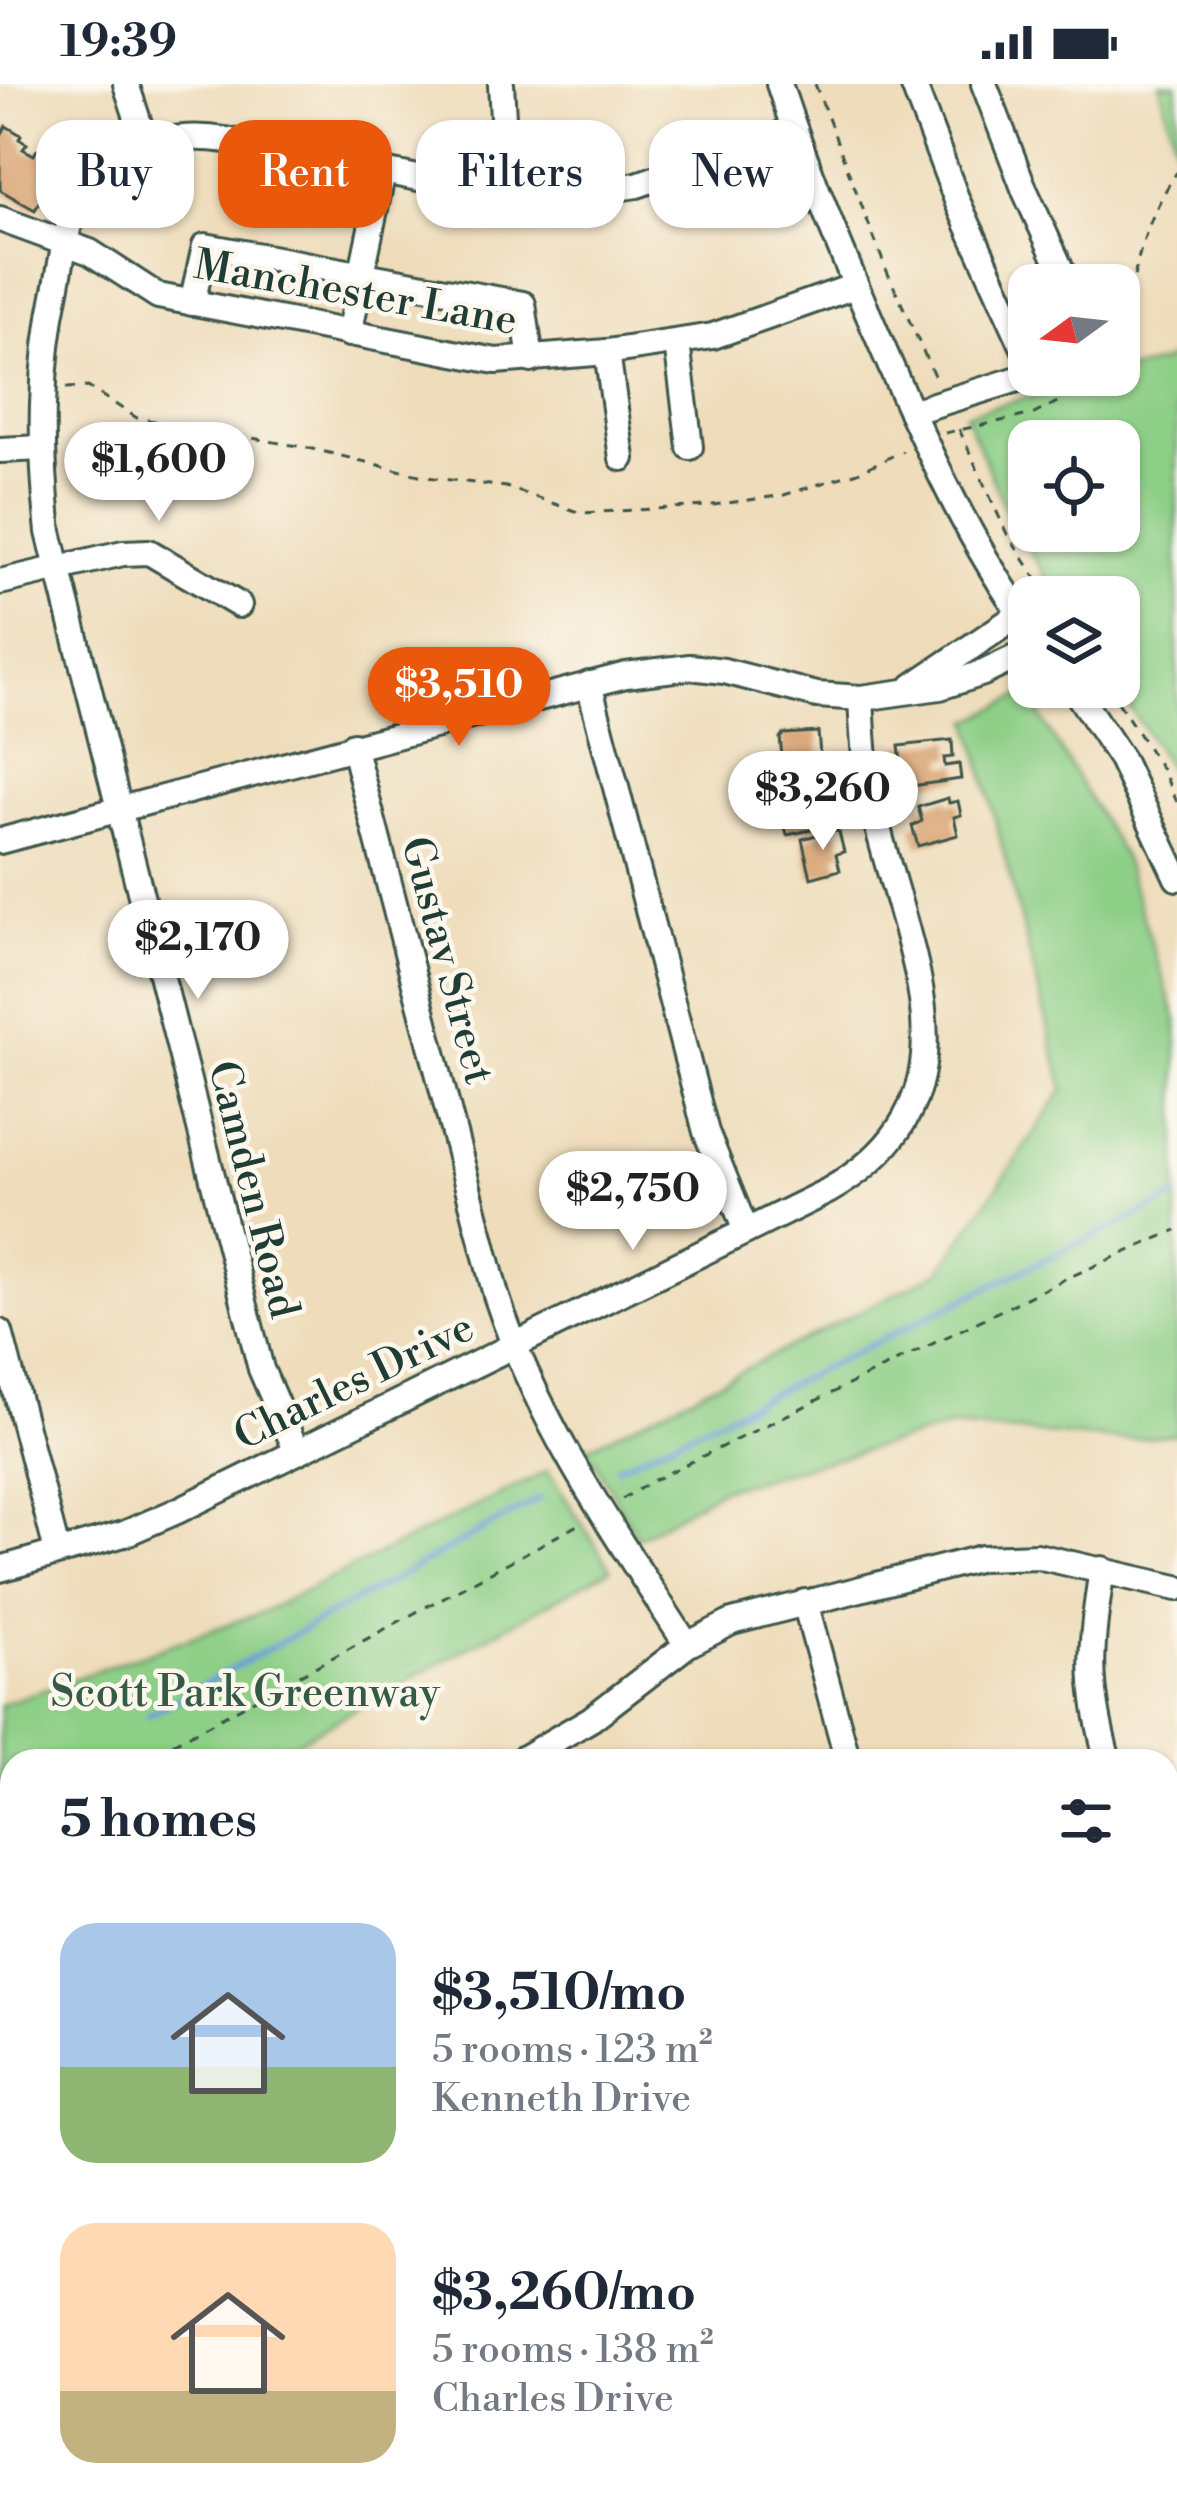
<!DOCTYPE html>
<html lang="en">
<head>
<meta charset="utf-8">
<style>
	:root { --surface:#fff; --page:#f2f2f3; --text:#1f2937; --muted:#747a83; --accent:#ea580c }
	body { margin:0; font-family:"Libre Bodoni",serif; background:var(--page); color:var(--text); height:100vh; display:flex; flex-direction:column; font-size:45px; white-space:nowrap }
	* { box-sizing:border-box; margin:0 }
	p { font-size:39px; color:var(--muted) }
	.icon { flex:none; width:66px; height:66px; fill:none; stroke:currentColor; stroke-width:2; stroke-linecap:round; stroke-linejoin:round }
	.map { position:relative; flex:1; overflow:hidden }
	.panel { position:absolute; left:0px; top:1665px; width:1179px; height:768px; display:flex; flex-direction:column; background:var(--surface); border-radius:36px 36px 0 0; box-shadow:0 3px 9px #0004 }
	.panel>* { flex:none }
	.guide { position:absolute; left:36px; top:36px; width:1107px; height:108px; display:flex; gap:24px }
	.needle { width:78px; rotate:255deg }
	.tools { position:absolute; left:1008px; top:180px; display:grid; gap:24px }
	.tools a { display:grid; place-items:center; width:132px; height:132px; border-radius:24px; background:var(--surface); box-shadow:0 3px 9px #0004; font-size:60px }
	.price { position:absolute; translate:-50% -102px; padding:0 27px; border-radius:42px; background:#fff; color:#222; font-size:39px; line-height:78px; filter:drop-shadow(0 3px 6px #0008) }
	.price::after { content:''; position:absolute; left:50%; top:72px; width:36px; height:27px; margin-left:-18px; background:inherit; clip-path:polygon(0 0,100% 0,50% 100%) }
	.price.current { background:var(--accent); color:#fff }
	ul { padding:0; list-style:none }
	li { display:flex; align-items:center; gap:36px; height:300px; padding:0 60px }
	li span { display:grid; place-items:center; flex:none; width:336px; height:240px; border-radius:36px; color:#555 }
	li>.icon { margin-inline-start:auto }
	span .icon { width:144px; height:144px; fill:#fffc; stroke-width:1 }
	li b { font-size:51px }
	h2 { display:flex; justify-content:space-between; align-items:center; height:144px; padding:0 60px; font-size:51px }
	.tag { padding:0 42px; border-radius:36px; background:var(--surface); box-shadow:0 3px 9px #0004; font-size:42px; line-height:108px }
	.tag.current { background:var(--accent); color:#fff }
	.status { display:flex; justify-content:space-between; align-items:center; height:84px; padding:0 60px; background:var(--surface); direction:ltr }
	.status svg { height:33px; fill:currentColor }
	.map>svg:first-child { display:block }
	.green { fill:#8ecf87; stroke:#56865e; stroke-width:3; fill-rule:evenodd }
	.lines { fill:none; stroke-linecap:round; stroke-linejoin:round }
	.stream { stroke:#6c9dd6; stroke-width:6 }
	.building { fill:#d49761 }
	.minor-casing { stroke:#3e5548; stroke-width:30 }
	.major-casing { stroke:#3e5548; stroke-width:36 }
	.path { stroke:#3e5548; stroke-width:3; stroke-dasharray:9 9; stroke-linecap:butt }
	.minor { stroke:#fff; stroke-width:24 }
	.major { stroke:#fff; stroke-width:30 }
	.labels { text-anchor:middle; stroke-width:9; stroke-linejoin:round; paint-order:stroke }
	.street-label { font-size:42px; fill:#1f3d34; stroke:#fbf7ec }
	.park-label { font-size:42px; fill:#355a45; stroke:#fbf7ec }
</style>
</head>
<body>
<div class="status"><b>19:39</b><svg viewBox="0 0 49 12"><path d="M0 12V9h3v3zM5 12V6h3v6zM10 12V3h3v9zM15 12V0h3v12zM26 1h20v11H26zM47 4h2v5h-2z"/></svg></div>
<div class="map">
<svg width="1177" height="2433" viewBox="0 0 1177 2433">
	<rect width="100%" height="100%" fill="#fbf7ec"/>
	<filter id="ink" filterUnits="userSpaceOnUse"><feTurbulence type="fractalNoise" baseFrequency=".00833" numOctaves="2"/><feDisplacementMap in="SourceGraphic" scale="24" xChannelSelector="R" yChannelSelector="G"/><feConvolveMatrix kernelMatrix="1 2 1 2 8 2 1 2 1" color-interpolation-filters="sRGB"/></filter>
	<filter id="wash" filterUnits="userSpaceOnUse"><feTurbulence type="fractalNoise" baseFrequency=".004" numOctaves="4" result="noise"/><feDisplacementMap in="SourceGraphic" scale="48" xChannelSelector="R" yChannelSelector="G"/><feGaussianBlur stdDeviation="2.7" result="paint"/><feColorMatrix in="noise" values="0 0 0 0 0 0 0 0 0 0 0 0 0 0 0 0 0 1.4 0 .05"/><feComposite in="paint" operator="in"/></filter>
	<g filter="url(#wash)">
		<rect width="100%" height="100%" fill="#eedcba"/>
		<!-- green -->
		<g class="green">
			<polygon points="1160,0 1177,0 1177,70"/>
			<path d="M 1177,266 L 1177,697 L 1117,603 L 1119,513 L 1059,513 L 1009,434 L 965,330 L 1167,277 ZM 1119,357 L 1119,447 L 1029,447 L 1029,357 Z"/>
			<polygon points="1027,609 1123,772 1177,937 1177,1350 1122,1356 952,1343 721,1405 638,1454 587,1364 940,1187 1064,1005 970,637"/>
			<polygon points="548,1387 611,1485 261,1677 12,1677 12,1780 6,1782 0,1772 0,1621 260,1529"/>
		</g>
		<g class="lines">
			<!-- stream -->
			<g class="stream">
				<path d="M 617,1383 C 805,1296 989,1200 1177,1113"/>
				<polyline points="149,1631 539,1415"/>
			</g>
		</g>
		<g id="blocks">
			<!-- building -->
			<g class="building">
				<polygon points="6,42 21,51 19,55 27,60 23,65 34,71 37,66 44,69 47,65 63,74 35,126 0,106 0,53"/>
				<polygon points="818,648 820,671 813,672 814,687 784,690 780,654 783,650"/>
				<polygon points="952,656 953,673 944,674 945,682 959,680 961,695 904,703 899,662"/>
				<polygon points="822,703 827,706 830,725 824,727 825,743 787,751 784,738 793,737 788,710"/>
				<polygon points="948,714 949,719 958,717 961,731 954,733 958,751 918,762 912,742 922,737 918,723"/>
				<polygon points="834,746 839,748 844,768 836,770 840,786 811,794 802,755"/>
				<polygon points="1177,2167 1177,2227 1172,2229 1167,2221 1167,2170"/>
				<polygon points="1174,2391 1177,2433 1129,2433 1126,2421 1167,2421 1167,2393"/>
				<polygon points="633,2421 646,2421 655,2433 614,2433"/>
				<polygon points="671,2421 715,2421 710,2433"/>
				<polygon points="742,2421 811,2421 790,2433 752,2433"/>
			</g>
		</g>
	</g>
	<g filter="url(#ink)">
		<use href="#blocks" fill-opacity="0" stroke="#3e5548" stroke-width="3"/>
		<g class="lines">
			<!-- minor casing -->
			<g class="minor-casing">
				<g id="minor">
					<polyline points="126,0 146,61"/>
					<path d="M 779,0 C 811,97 850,189 891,283 C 931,373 971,461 1029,542"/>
					<polyline points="913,0 958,119 1029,275"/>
					<polyline points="984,0 1025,107 1068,201"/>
					<polyline points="489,108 503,33 501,0"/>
					<polyline points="0,135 90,168 158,212 496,277 607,268 713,252 855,202"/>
					<polyline points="192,219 205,162 523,220 531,276"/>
					<polyline points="349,250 383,87"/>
					<polyline points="677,259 690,363"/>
					<polyline points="607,268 622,374"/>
					<polyline points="911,328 1031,291"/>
					<polyline points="0,366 42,364"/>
					<polyline points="0,498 123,469 149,468 239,521"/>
					<polyline points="589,600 706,1048 746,1147"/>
					<polyline points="913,602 1020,530"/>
					<polyline points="1073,603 1121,675 1177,794"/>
					<path d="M 353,661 L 496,1211 C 538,1340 614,1448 687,1561"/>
					<polyline points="0,757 626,591 690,583 724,587 817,611 861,614 940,603 983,589 1029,567"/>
					<polyline points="0,1248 57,1467"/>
					<path d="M 297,1368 L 261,1285 L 49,448 C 40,364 39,284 57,201 C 61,180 64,158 70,138 C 91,69 161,46 226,56 L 489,108 L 561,112 L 637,101 L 794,46"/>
					<path d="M 0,1485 L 124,1450 L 177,1427 L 828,1107 C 989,1015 908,872 875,732 C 865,693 863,654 861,614"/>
					<path d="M 1102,1485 C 1090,1566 1086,1597 1108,1677"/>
					<polyline points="805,1518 848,1677"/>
					<polyline points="519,1677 591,1635 687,1561 732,1538 981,1474 1037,1472 1177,1504"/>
					<polyline points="0,1817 12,1835"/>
					<polyline points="1167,1893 1177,1929"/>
					<polyline points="0,1959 12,1942"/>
					<polyline points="1167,2126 1177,2124"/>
					<polyline points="0,2414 12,2411"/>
					<polyline points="547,2433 548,2421"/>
				</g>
			</g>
			<!-- major casing -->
			<g class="major-casing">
				<g id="major">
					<polyline points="1167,2315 1177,2311"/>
					<polyline points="939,2433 958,2421"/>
				</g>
			</g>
			<!-- path -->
			<g class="path">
				<polyline points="815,0 886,185 937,298"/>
				<path d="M 1119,280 C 1134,256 1128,232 1132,205 C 1138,164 1154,122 1177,88"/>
				<polyline points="66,304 88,303 137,334 309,364 427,393 506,403 581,429 707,422 784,411 858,388 903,367"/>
				<polyline points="959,345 1007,450 1049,513"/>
				<polyline points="945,349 1034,330 1110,291"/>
				<polyline points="1108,603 1163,687 1177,718"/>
				<polyline points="622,1415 658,1394 1065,1195 1177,1146"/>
				<polyline points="141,1677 583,1438"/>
				<polyline points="0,1756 12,1749"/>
				<polyline points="1167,2359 1177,2355"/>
				<polyline points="1018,2433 1040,2421"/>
			</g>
			<!-- minor -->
			<use href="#minor" class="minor"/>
			<!-- major -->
			<use href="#major" class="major"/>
		</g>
	</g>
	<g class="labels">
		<!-- street labels -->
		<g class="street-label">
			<text transform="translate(356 207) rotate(10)" y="15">Manchester Lane</text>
			<text transform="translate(449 876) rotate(75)" y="15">Gustav Street</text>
			<text transform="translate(255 1105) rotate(76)" y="15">Camden Road</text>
			<text transform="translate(353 1296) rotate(-26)" y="15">Charles Drive</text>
		</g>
		<!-- park labels -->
		<g class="park-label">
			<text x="245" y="1622">Scott Park Greenway</text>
		</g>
	</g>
</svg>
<div class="tools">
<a><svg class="needle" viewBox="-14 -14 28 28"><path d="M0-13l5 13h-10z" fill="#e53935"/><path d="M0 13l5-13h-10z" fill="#747a83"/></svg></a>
<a><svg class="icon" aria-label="locate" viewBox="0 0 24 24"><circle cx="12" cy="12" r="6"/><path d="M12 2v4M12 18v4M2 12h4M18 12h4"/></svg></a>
<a><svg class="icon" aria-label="layers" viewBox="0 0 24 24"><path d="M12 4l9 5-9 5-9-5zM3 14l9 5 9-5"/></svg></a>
</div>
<b class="price" style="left:159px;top:440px">$1,600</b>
<b class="price current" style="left:459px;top:665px">$3,510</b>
<b class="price" style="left:823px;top:769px">$3,260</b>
<b class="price" style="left:198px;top:918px">$2,170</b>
<b class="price" style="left:633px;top:1169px">$2,750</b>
<div class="guide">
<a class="tag">Buy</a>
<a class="tag current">Rent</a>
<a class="tag">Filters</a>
<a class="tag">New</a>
</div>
<section class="panel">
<h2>5 homes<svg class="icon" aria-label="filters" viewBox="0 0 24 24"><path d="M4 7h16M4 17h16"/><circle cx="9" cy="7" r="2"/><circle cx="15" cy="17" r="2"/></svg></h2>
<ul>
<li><span style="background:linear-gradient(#a9c7e8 60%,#8fb573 0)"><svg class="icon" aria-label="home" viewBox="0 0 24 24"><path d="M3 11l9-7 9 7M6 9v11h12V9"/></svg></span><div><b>$3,510/mo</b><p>5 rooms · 123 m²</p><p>Kenneth Drive</p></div></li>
<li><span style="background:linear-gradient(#ffd9b3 70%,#c2b280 0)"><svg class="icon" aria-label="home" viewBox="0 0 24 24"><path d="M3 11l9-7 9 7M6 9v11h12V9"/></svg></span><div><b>$3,260/mo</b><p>5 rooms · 138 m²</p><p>Charles Drive</p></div></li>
</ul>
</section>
</div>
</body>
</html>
